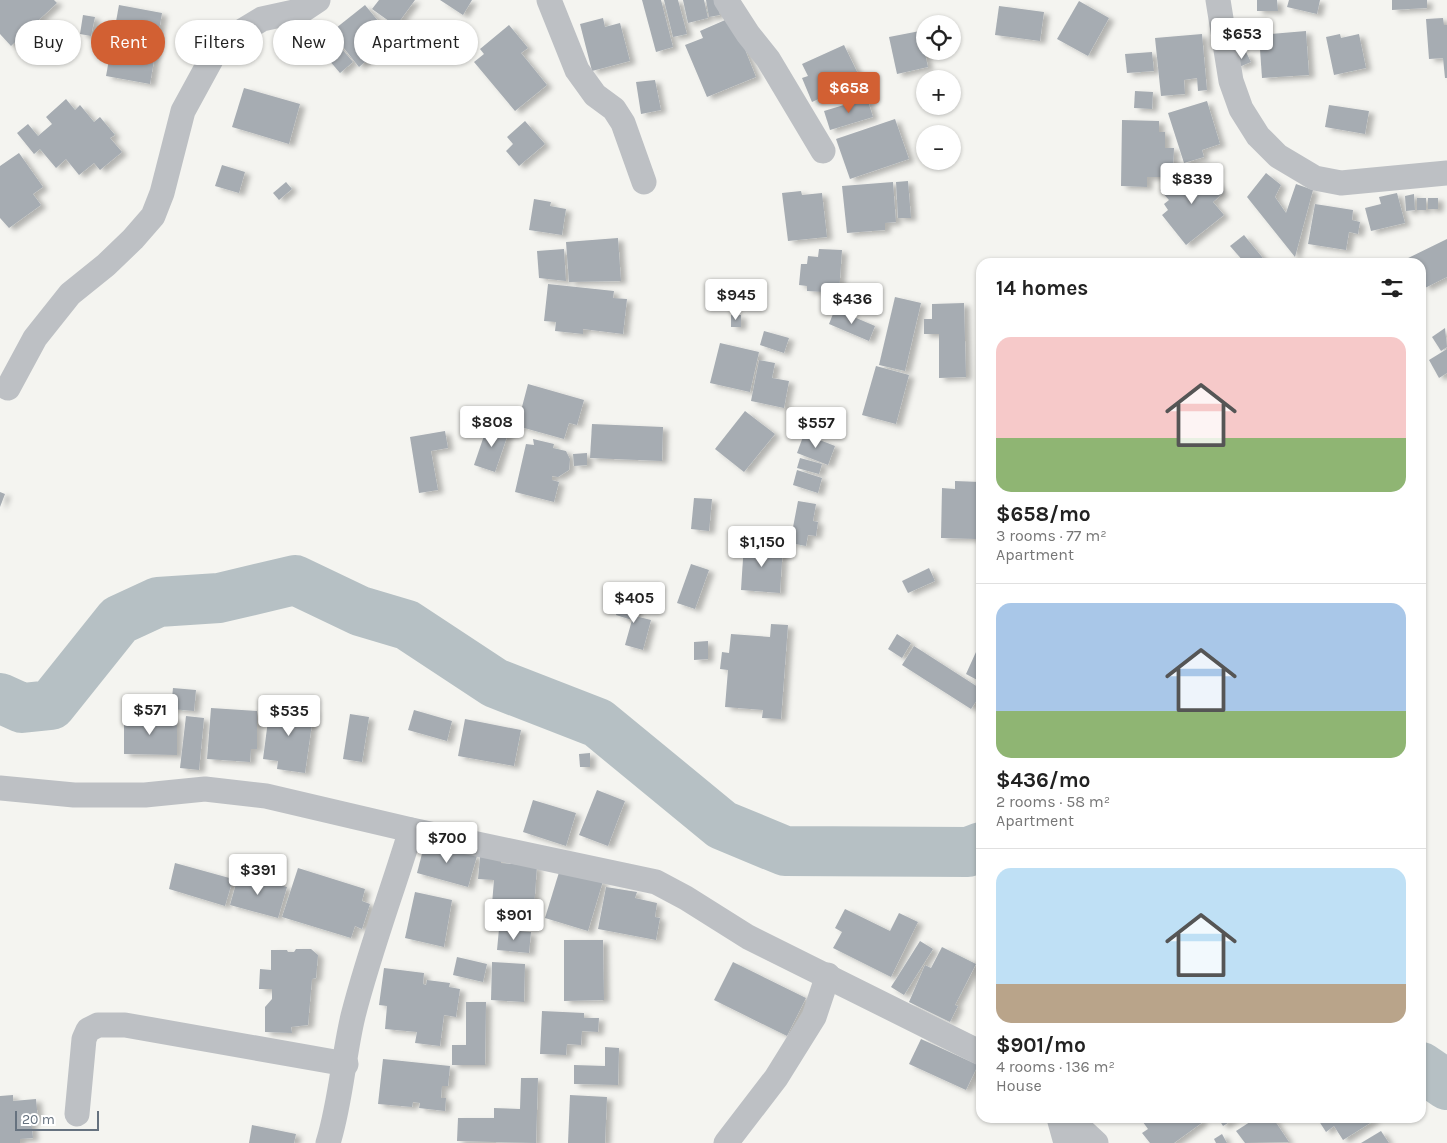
<!DOCTYPE html>
<html lang="en">
<head>
<meta charset="utf-8">
<style>
	:root { --surface:#fff; --page:#f2f2f2; --text:#222; --muted:#767676; --line:#e0e0e0; --accent:#d26033 }
	body { margin:0; font-family:Karla,sans-serif; background:var(--page); color:var(--text); height:100vh; display:flex; flex-direction:column; font-size:19px; white-space:nowrap }
	* { box-sizing:border-box; margin:0 }
	p { font-size:16px; color:var(--muted) }
	.icon { flex:none; width:28px; height:28px; fill:none; stroke:currentColor; stroke-width:2; stroke-linecap:round; stroke-linejoin:round }
	.map { position:relative; flex:1; overflow:hidden }
	.drawer { position:absolute; left:976px; top:258px; width:450px; height:865px; display:flex; flex-direction:column; background:var(--surface); border-radius:15px; box-shadow:0 1px 4px #0004 }
	.drawer>* { flex:none }
	.hud { position:absolute; left:15px; top:20px; width:475px; height:45px; display:flex; gap:10px }
	.tools { position:absolute; left:916px; top:15px; display:grid; gap:10px }
	.tools a { display:grid; place-items:center; width:45px; height:45px; border-radius:50%; background:var(--surface); box-shadow:0 1px 4px #0004; font-size:25px }
	.scale { position:absolute; left:15px; bottom:12px; width:84px; box-sizing:border-box; padding-left:5px; border:2px solid #66727f; border-top:0; font-size:14px; line-height:18px; white-space:nowrap; color:#66727f; -webkit-text-stroke:4px #fff; paint-order:stroke }
	.price { position:absolute; translate:-50% -42px; padding:0 11px; border-radius:5px; background:#fff; color:#222; font-size:16px; line-height:32px; filter:drop-shadow(0 1px 2px #0008) }
	.price::after { content:''; position:absolute; left:50%; top:30px; width:15px; height:11px; margin-left:-8px; background:inherit; clip-path:polygon(0 0,100% 0,50% 100%) }
	.price.on { background:var(--accent); color:#fff }
	ul { padding:0; list-style:none }
	li { display:grid; align-content:center; gap:10px; height:265px; padding:0 20px }
	li+li { border-top:1px solid var(--line) }
	li span { display:grid; place-items:center; height:155px; border-radius:15px; color:#555 }
	li>.icon { margin-inline-start:auto }
	span .icon { width:90px; height:90px; fill:#fffc; stroke-width:1 }
	li b { font-size:21px }
	h2 { display:flex; justify-content:space-between; align-items:center; height:60px; padding:0 20px; font-size:21px }
	.pill { padding:0 18px; border-radius:22px; background:var(--surface); box-shadow:0 1px 4px #0004; font-size:18px; line-height:45px }
	.pill.on { background:var(--accent); color:#fff }
	.map>svg:first-child { display:block }
	.lines { fill:none; stroke-linecap:round; stroke-linejoin:round }
	.river { stroke:#b6c0c4; stroke-width:50 }
	.building { fill:#a6acb2; filter:url(#shadow) }
	.minor { stroke:#bdc0c4; stroke-width:25 }
</style>
</head>
<body>
<div class="map">
<svg width="1447" height="1143" viewBox="0 0 1447 1143">
	<defs>
		<filter id="shadow"><feDropShadow dx="5.5" dy="3" stdDeviation="2.5" flood-color="#0004"/></filter>
	</defs>
	<rect width="100%" height="100%" fill="#f4f4f0"/>
	<g class="lines">
		<!-- river -->
		<g class="river">
			<polyline points="0,698 22,708 51,705 119,620 158,602 219,598 295,580 360,611 407,625 495,683 598,723 722,825 785,851 968,852 981,847"/>
			<polyline points="1421,1067 1447,1085"/>
		</g>
	</g>
	<!-- building -->
	<g class="building">
		<polygon points="0,0 54,0 57,3 11,46 0,34"/>
		<polygon points="379,0 415,0 396,26 372,9"/>
		<polygon points="440,0 472,0 463,15"/>
		<polygon points="642,0 661,0 673,47 656,52"/>
		<polygon points="664,0 678,0 687,34 673,37"/>
		<polygon points="683,0 704,0 708,18 688,23"/>
		<polygon points="706,0 716,0 720,15 709,17"/>
		<polygon points="1257,0 1277,0 1278,11 1257,11"/>
		<polygon points="1289,0 1320,0 1317,14 1287,7"/>
		<polygon points="1392,0 1427,0 1427,8 1392,10"/>
		<polygon points="1079,1 1109,18 1088,56 1057,39"/>
		<polygon points="119,5 162,13 150,84 106,76"/>
		<polygon points="365,5 393,39 359,67 331,32"/>
		<polygon points="999,6 1044,12 1040,41 995,35"/>
		<polygon points="83,15 95,17 91,36 80,34"/>
		<polygon points="732,17 756,77 707,97 685,45 703,38 700,31"/>
		<polygon points="603,18 605,27 620,23 630,61 592,71 580,24"/>
		<polygon points="1443,18 1444,25 1447,25 1447,78 1445,78 1443,58 1429,59 1426,19"/>
		<polygon points="509,25 528,48 521,53 547,85 515,111 474,62 484,54 480,49"/>
		<polygon points="920,31 928,67 897,74 889,37"/>
		<polygon points="1306,31 1309,75 1262,78 1259,35"/>
		<polygon points="1202,34 1207,90 1198,91 1197,78 1184,80 1185,94 1161,96 1155,38"/>
		<polygon points="1340,34 1341,38 1359,34 1366,68 1334,75 1326,37"/>
		<polygon points="330,35 353,62 340,73 317,46"/>
		<polygon points="844,45 861,80 812,102 802,78 808,76 802,64"/>
		<polygon points="1152,52 1154,71 1127,73 1125,54"/>
		<polygon points="1246,52 1251,62 1239,67 1233,58"/>
		<polygon points="655,80 661,110 641,114 636,82"/>
		<polygon points="244,88 300,104 289,144 232,127"/>
		<polygon points="1135,91 1153,92 1152,109 1134,108"/>
		<polygon points="867,98 873,117 830,130 824,111"/>
		<polygon points="66,99 75,110 80,105 94,122 100,117 115,135 110,138 122,152 100,170 94,163 79,175 66,159 56,168 40,149 34,154 17,133 28,124 38,136 52,124 46,117"/>
		<polygon points="1207,101 1220,144 1202,150 1204,157 1184,163 1168,113"/>
		<polygon points="1329,105 1369,111 1365,134 1325,127"/>
		<polygon points="895,119 909,159 850,179 836,139"/>
		<polygon points="1122,120 1159,121 1159,132 1165,132 1165,148 1174,148 1173,169 1164,169 1163,177 1147,177 1147,187 1121,186"/>
		<polygon points="525,121 545,144 519,166 506,151 513,144 507,137"/>
		<polygon points="19,153 43,187 33,194 41,205 9,228 0,218 0,166"/>
		<polygon points="222,165 245,172 239,193 215,186"/>
		<polygon points="1187,168 1198,181 1208,172 1224,192 1213,202 1224,215 1186,245 1162,215 1168,210 1164,204 1169,200 1160,190"/>
		<polygon points="1266,173 1281,185 1275,197 1286,213 1296,184 1313,190 1295,257 1247,197"/>
		<polygon points="908,181 911,218 898,218 896,182"/>
		<polygon points="286,182 292,189 279,200 273,193"/>
		<polygon points="893,182 896,222 885,223 885,230 847,233 842,186"/>
		<polygon points="801,191 802,195 822,193 827,237 788,241 782,193"/>
		<polygon points="1397,193 1405,223 1371,231 1365,208 1381,204 1379,197"/>
		<polygon points="1414,194 1415,210 1406,211 1405,196"/>
		<rect x="1417" y="198" width="9" height="12"/>
		<rect x="1428" y="198" width="10" height="11"/>
		<polygon points="534,199 551,202 550,206 566,209 562,235 529,230"/>
		<polygon points="1315,204 1353,210 1352,220 1360,222 1358,234 1349,232 1346,250 1308,244"/>
		<polygon points="1244,235 1266,262 1244,262 1230,246"/>
		<polygon points="618,238 621,281 569,282 566,242"/>
		<polygon points="1447,239 1447,277 1425,288 1421,280 1421,262 1400,262"/>
		<polygon points="564,249 566,281 539,278 537,251"/>
		<polygon points="819,249 842,250 839,293 807,291 807,286 799,285 801,264 807,264 808,256 818,257"/>
		<polygon points="548,284 614,291 613,298 627,299 623,334 583,329 583,334 555,331 556,322 544,321"/>
		<polygon points="895,297 921,303 905,371 879,365"/>
		<polygon points="964,303 966,377 939,378 939,334 924,334 924,319 932,319 932,304"/>
		<polygon points="835,309 875,326 869,341 829,324"/>
		<rect x="731" y="315" width="10" height="12"/>
		<polygon points="1445,328 1447,347 1441,351 1432,337"/>
		<polygon points="764,331 789,338 784,353 760,345"/>
		<polygon points="720,343 759,352 750,392 710,383"/>
		<polygon points="1447,349 1447,373 1439,378 1429,360"/>
		<polygon points="759,360 775,363 772,378 789,381 784,408 751,401"/>
		<polygon points="876,366 909,375 896,424 862,415"/>
		<polygon points="528,384 584,400 577,425 569,423 564,439 517,426"/>
		<polygon points="745,411 775,434 744,472 715,449"/>
		<polygon points="488,424 509,431 495,472 474,465"/>
		<polygon points="592,424 663,427 662,461 590,458"/>
		<polygon points="445,431 448,448 431,451 438,490 419,493 410,437"/>
		<polygon points="804,434 835,446 828,465 797,453"/>
		<polygon points="533,439 554,444 553,448 566,451 570,459 569,470 558,477 552,476 552,480 559,482 554,502 515,492 526,444 534,445"/>
		<polygon points="587,453 587,465 574,466 573,454"/>
		<polygon points="800,458 822,464 819,474 797,468"/>
		<polygon points="797,470 822,478 818,493 793,485"/>
		<polygon points="955,481 980,482 977,539 941,538 942,488 955,489"/>
		<polygon points="0,492 5,494 0,507"/>
		<polygon points="694,498 712,499 709,531 691,529"/>
		<polygon points="798,501 816,504 813,521 818,522 816,536 808,535 806,546 790,543"/>
		<polygon points="744,543 783,546 780,593 741,590"/>
		<polygon points="691,564 709,570 695,609 677,603"/>
		<polygon points="929,568 935,581 908,593 902,581"/>
		<polygon points="621,598 639,603 635,616 651,620 643,650 625,645 632,620 616,615"/>
		<polygon points="771,624 788,625 781,719 762,718 763,710 725,707 728,670 720,669 722,652 729,653 731,634 770,637"/>
		<polygon points="897,634 911,643 902,658 888,649"/>
		<polygon points="708,641 708,659 694,660 694,642"/>
		<polygon points="981,641 981,676 979,681 966,674"/>
		<polygon points="914,646 981,689 981,694 971,709 902,665"/>
		<polygon points="173,688 196,690 194,711 171,709"/>
		<polygon points="270,705 314,710 305,773 277,769 278,761 263,759"/>
		<polygon points="211,708 257,711 257,749 251,749 250,762 207,759"/>
		<polygon points="414,710 452,721 447,741 408,730"/>
		<polygon points="350,714 369,717 362,762 343,759"/>
		<polygon points="186,716 204,718 199,770 180,768"/>
		<polygon points="124,717 177,718 177,755 124,754"/>
		<polygon points="465,719 521,730 514,766 458,756"/>
		<polygon points="590,753 590,767 580,767 579,754"/>
		<polygon points="597,790 625,801 608,846 579,835"/>
		<polygon points="533,800 576,813 566,846 523,832"/>
		<polygon points="425,842 477,856 468,887 417,873"/>
		<polygon points="480,857 501,858 501,863 537,866 534,908 492,904 494,880 478,879"/>
		<polygon points="175,863 233,879 225,906 169,889"/>
		<polygon points="298,868 365,889 362,901 370,904 362,929 355,926 351,938 282,917"/>
		<polygon points="560,869 603,881 588,931 545,918"/>
		<polygon points="239,873 287,887 278,918 230,905"/>
		<polygon points="606,887 637,892 635,898 657,903 655,917 660,918 656,940 598,929"/>
		<polygon points="415,892 452,900 444,947 405,938"/>
		<polygon points="845,909 890,931 899,913 918,922 891,977 833,948 842,932 835,928"/>
		<polygon points="499,929 531,932 529,953 497,950"/>
		<polygon points="564,940 603,940 604,1000 564,1001"/>
		<polygon points="920,941 933,949 904,995 891,987"/>
		<polygon points="942,947 976,964 955,1005 958,1006 950,1022 909,1002 925,965 931,968"/>
		<polygon points="296,949 311,949 318,955 316,978 312,979 308,1025 291,1027 292,1033 265,1032 265,1007 272,999 272,989 259,989 260,969 271,970 271,950 287,950 288,952 294,952"/>
		<polygon points="457,957 487,964 483,982 453,975"/>
		<polygon points="492,962 525,964 524,1002 491,1000"/>
		<polygon points="733,962 806,998 787,1036 714,1000"/>
		<polygon points="384,968 424,973 423,984 426,985 427,980 450,983 449,987 460,989 456,1017 444,1015 440,1046 415,1043 417,1032 385,1029 387,1006 379,1005"/>
		<polygon points="466,1002 486,1002 485,1065 452,1065 452,1045 466,1045"/>
		<polygon points="542,1011 584,1013 584,1018 599,1018 598,1032 582,1031 581,1045 567,1044 566,1055 540,1054"/>
		<polygon points="921,1039 978,1065 966,1090 909,1064"/>
		<polygon points="605,1047 619,1048 618,1085 574,1084 574,1065 605,1066"/>
		<polygon points="383,1059 450,1066 448,1086 442,1086 441,1098 446,1098 445,1111 419,1108 420,1103 413,1102 412,1107 378,1104"/>
		<polygon points="521,1078 538,1078 536,1143 457,1141 458,1118 494,1118 494,1108 520,1109"/>
		<polygon points="13,1095 13,1101 36,1099 38,1120 31,1120 33,1138 20,1139 20,1143 0,1143 0,1096"/>
		<polygon points="570,1095 607,1097 605,1143 568,1143"/>
		<polygon points="1140,1118 1200,1118 1203,1122 1174,1143 1150,1143 1142,1133 1148,1129"/>
		<polygon points="1218,1118 1236,1118 1223,1126"/>
		<polygon points="1256,1118 1273,1118 1289,1142 1245,1143 1236,1131"/>
		<polygon points="1317,1118 1373,1118 1375,1120 1343,1140 1334,1126 1326,1132"/>
		<polygon points="252,1125 296,1134 294,1143 249,1143"/>
		<polygon points="1381,1131 1389,1143 1361,1143"/>
		<polygon points="1222,1134 1227,1143 1216,1143 1214,1139"/>
	</g>
	<g class="lines">
		<!-- minor -->
		<g class="minor">
			<polyline points="549,0 577,70 595,95 614,109 623,123 644,182"/>
			<polyline points="726,0 748,34 768,59 823,151"/>
			<polyline points="1218,0 1231,81 1241,109 1258,136 1278,156 1315,178 1341,183 1447,173"/>
			<polyline points="8,388 35,338 70,294 106,265 133,239 153,216 162,193 183,111 219,45 262,19 303,10 318,0"/>
			<polyline points="0,788 74,795 145,795 205,789 266,796 411,830 656,882 686,898 748,937 981,1053"/>
			<polyline points="77,1114 84,1039 88,1030 98,1025 125,1025 346,1064"/>
			<polyline points="1059,1118 1066,1143"/>
			<polyline points="1069,1118 1096,1143"/>
			<path d="M 328,1143 C 341,1101 343,1058 353,1016 C 369,953 392,892 411,830"/>
			<polyline points="726,1143 776,1078 814,1017 828,975"/>
		</g>
	</g>
</svg>
<div class="tools">
<a><svg class="icon" aria-label="locate" viewBox="0 0 24 24"><circle cx="12" cy="12" r="6"/><path d="M12 2v4M12 18v4M2 12h4M18 12h4"/></svg></a>
<a>+</a>
<a>−</a>
</div>
<div class="scale">20 m</div>
<b class="price" style="left:1242px;top:60px">$653</b>
<b class="price on" style="left:849px;top:114px">$658</b>
<b class="price" style="left:1192px;top:205px">$839</b>
<b class="price" style="left:736px;top:321px">$945</b>
<b class="price" style="left:852px;top:325px">$436</b>
<b class="price" style="left:492px;top:448px">$808</b>
<b class="price" style="left:816px;top:449px">$557</b>
<b class="price" style="left:762px;top:568px">$1,150</b>
<b class="price" style="left:634px;top:624px">$405</b>
<b class="price" style="left:150px;top:736px">$571</b>
<b class="price" style="left:289px;top:737px">$535</b>
<b class="price" style="left:447px;top:864px">$700</b>
<b class="price" style="left:258px;top:896px">$391</b>
<b class="price" style="left:514px;top:941px">$901</b>
<div class="hud">
<a class="pill">Buy</a>
<a class="pill on">Rent</a>
<a class="pill">Filters</a>
<a class="pill">New</a>
<a class="pill">Apartment</a>
</div>
<section class="drawer">
<h2>14 homes<svg class="icon" aria-label="filters" viewBox="0 0 24 24"><path d="M4 7h16M4 17h16"/><circle cx="9" cy="7" r="2"/><circle cx="15" cy="17" r="2"/></svg></h2>
<ul>
<li><span style="background:linear-gradient(#f6c9c9 65%,#8fb573 0)"><svg class="icon" aria-label="home" viewBox="0 0 24 24"><path d="M3 11l9-7 9 7M6 9v11h12V9"/></svg></span><div><b>$658/mo</b><p>3 rooms · 77 m²</p><p>Apartment</p></div></li>
<li><span style="background:linear-gradient(#a9c7e8 70%,#8fb573 0)"><svg class="icon" aria-label="home" viewBox="0 0 24 24"><path d="M3 11l9-7 9 7M6 9v11h12V9"/></svg></span><div><b>$436/mo</b><p>2 rooms · 58 m²</p><p>Apartment</p></div></li>
<li><span style="background:linear-gradient(#bfe0f5 75%,#b9a48a 0)"><svg class="icon" aria-label="home" viewBox="0 0 24 24"><path d="M3 11l9-7 9 7M6 9v11h12V9"/></svg></span><div><b>$901/mo</b><p>4 rooms · 136 m²</p><p>House</p></div></li>
</ul>
</section>
</div>
</body>
</html>
